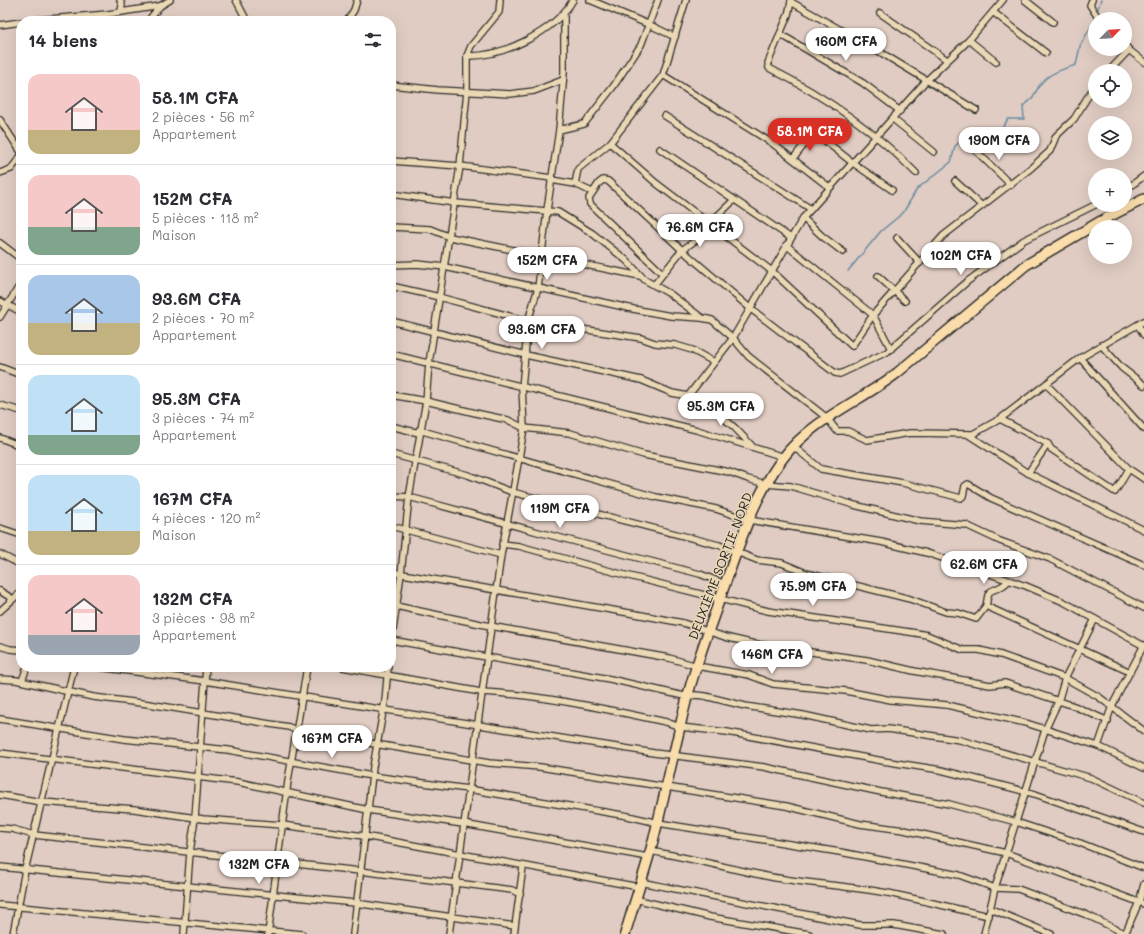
<!DOCTYPE html>
<html lang="fr">
<head>
<meta charset="utf-8">
<style>
	:root { --surface:#fff; --page:#f7f7f7; --text:#2b2b33; --muted:#7c7c81; --line:#e1e1e2; --accent:#d93025 }
	body { margin:0; font-family:Mali,sans-serif; background:var(--page); color:var(--text); height:100vh; display:flex; flex-direction:column; font-size:15px; white-space:nowrap }
	* { box-sizing:border-box; margin:0 }
	p { font-size:13px; color:var(--muted) }
	.icon { flex:none; width:22px; height:22px; fill:none; stroke:currentColor; stroke-width:2; stroke-linecap:round; stroke-linejoin:round }
	.map { position:relative; flex:1; overflow:hidden }
	.sheet { position:absolute; left:16px; top:16px; width:380px; height:656px; display:flex; flex-direction:column; background:var(--surface); border-radius:16px; box-shadow:0 4px 16px #0002 }
	.sheet>* { flex:none }
	.needle { width:26px; rotate:65deg }
	.fabs { position:absolute; left:1088px; top:12px; display:grid; gap:8px }
	.fabs a { display:grid; place-items:center; width:44px; height:44px; border-radius:50%; background:var(--surface); box-shadow:0 4px 16px #0002; font-size:20px }
	.price { position:absolute; translate:-50% -34px; padding:0 9px; border-radius:14px; background:#fff; color:#222; font-size:13px; line-height:26px; filter:drop-shadow(0 1px 2px #0008) }
	.price::after { content:''; position:absolute; left:50%; top:24px; width:12px; height:9px; margin-left:-6px; background:inherit; clip-path:polygon(0 0,100% 0,50% 100%) }
	.price.selected { background:var(--accent); color:#fff }
	ul { padding:0; list-style:none }
	li { display:flex; align-items:center; gap:12px; height:100px; padding:0 12px }
	li+li { border-top:1px solid var(--line) }
	li span { display:grid; place-items:center; flex:none; width:112px; height:80px; border-radius:12px; color:#555 }
	li>.icon { margin-inline-start:auto }
	span .icon { width:48px; height:48px; fill:#fffc; stroke-width:1 }
	li b { font-size:17px }
	h2 { display:flex; justify-content:space-between; align-items:center; height:48px; padding:0 12px; font-size:17px }
	.map>svg:first-child { display:block }
	.lines { fill:none; stroke-linecap:round; stroke-linejoin:round }
	.stream { stroke:#698ba2; stroke-width:1.5 }
	.street-casing { stroke:#2b2b2b; stroke-width:8 }
	.primary-casing { stroke:#2b2b2b; stroke-width:12 }
	.street { stroke:#ebd8b5; stroke-width:5.5 }
	.primary { stroke:#faddab; stroke-width:9 }
	.labels { text-anchor:middle; stroke-width:3; stroke-linejoin:round; paint-order:stroke }
	.street-label { font-size:13px; fill:#2b2b2b; stroke:#ebd8b5 }
</style>
</head>
<body>
<div class="map">
<svg width="1144" height="934" viewBox="0 0 1144 934">
	<rect width="100%" height="100%" fill="#e0ccc2"/>
	<filter id="ink" filterUnits="userSpaceOnUse"><feTurbulence type="fractalNoise" baseFrequency=".025" numOctaves="2"/><feDisplacementMap in="SourceGraphic" scale="8" xChannelSelector="R" yChannelSelector="G"/><feConvolveMatrix kernelMatrix="1 2 1 2 8 2 1 2 1" color-interpolation-filters="sRGB"/></filter>
	<g filter="url(#ink)">
		<g class="lines">
			<!-- stream -->
			<g class="stream">
				<polyline points="1097,11 1101,0"/>
				<path d="M 848,271 L 881,231 L 903,213 L 917,189 L 951,162 L 955,146 L 966,137 L 978,133 L 997,136 L 1008,119 L 1024,119 L 1023,106 C 1035,99 1034,92 1042,82 C 1051,72 1064,69 1076,65 L 1080,46 L 1095,19"/>
			</g>
			<!-- street casing -->
			<g class="street-casing">
				<g id="street">
					<polyline points="120,0 122,5 121,12"/>
					<polyline points="236,0 247,21"/>
					<polyline points="590,0 650,25 675,37"/>
					<polyline points="791,0 791,2 880,52 976,110"/>
					<polyline points="1025,0 1053,22"/>
					<polyline points="1092,0 1090,5 1099,19"/>
					<path d="M 791,2 L 788,15 L 768,63 L 769,68 C 822,95 874,130 916,173"/>
					<polyline points="993,12 1046,53"/>
					<polyline points="880,13 947,60"/>
					<polyline points="25,21 108,14 160,6"/>
					<polyline points="148,21 160,6 170,0"/>
					<polyline points="347,21 354,10 357,0"/>
					<polyline points="0,25 21,22"/>
					<polyline points="780,34 863,83 900,111"/>
					<polyline points="969,40 996,62"/>
					<polyline points="1129,50 1144,62"/>
					<path d="M 467,56 C 503,57 554,32 573,0"/>
					<polyline points="1109,71 1129,50 1125,45"/>
					<polyline points="663,75 772,143 829,187"/>
					<polyline points="391,85 438,90 510,94 534,91 563,80"/>
					<polyline points="665,116 811,209"/>
					<polyline points="893,119 934,152"/>
					<polyline points="0,120 21,152"/>
					<polyline points="559,130 584,124 613,87 641,45 658,0"/>
					<polyline points="610,143 656,183 773,272 852,346 873,315 943,236 1031,168 1050,151 1056,136 1074,119 1095,85"/>
					<polyline points="660,149 791,238"/>
					<polyline points="975,150 1011,185"/>
					<polyline points="793,159 814,132 853,163 892,190"/>
					<polyline points="391,161 460,166 552,178"/>
					<polyline points="0,173 11,169 21,156"/>
					<polyline points="551,180 575,184 578,169 610,143 663,75 686,0"/>
					<polyline points="955,181 982,206"/>
					<polyline points="575,184 592,192"/>
					<polyline points="1125,190 1144,176"/>
					<polyline points="391,194 455,203 558,212 592,233 626,260 645,280 670,294 702,318 712,320 733,338 748,356 827,418 837,431 848,431 867,440 910,433 973,434 1000,419 1080,358 1144,321"/>
					<polyline points="803,218 822,236 843,252"/>
					<polyline points="391,227 430,229 450,237 640,276"/>
					<polyline points="897,238 920,263"/>
					<polyline points="0,243 21,259"/>
					<polyline points="786,245 873,315 891,349"/>
					<polyline points="391,265 417,264 445,267 633,309 671,316 702,318"/>
					<polyline points="662,273 590,204 589,198 599,183 603,180 608,181 682,250 751,309 835,373 840,374 887,352 968,281 1024,240 1095,205"/>
					<polyline points="878,276 905,301"/>
					<polyline points="654,285 682,250 699,238 710,223 734,200"/>
					<polyline points="391,286 435,296 528,321 641,338 655,343 675,345 692,350 714,362"/>
					<polyline points="0,301 21,312"/>
					<polyline points="0,317 21,283"/>
					<polyline points="391,321 526,355 641,380 672,393 688,396 702,401 711,407 735,428 752,446"/>
					<polyline points="1138,325 1144,335"/>
					<polyline points="1101,345 1122,368 1144,385"/>
					<polyline points="391,354 697,430 784,457"/>
					<polyline points="1080,358 1144,429"/>
					<polyline points="0,367 21,375"/>
					<polyline points="1046,384 1129,469 1144,479"/>
					<polyline points="391,395 426,401 480,414 508,420 524,428 570,433 644,455 729,472 748,479 766,484 791,486 854,505 920,521 966,525 1000,541 1050,559 1144,608"/>
					<polyline points="688,396 733,338 803,218 924,83 969,40 1003,0"/>
					<polyline points="0,405 21,411"/>
					<polyline points="1000,419 1048,444 1051,449 1115,492 1129,469"/>
					<polyline points="391,426 419,433"/>
					<polyline points="419,430 656,497 716,509 749,520 881,542 927,553 1026,586 1064,602 1144,646"/>
					<polyline points="967,434 1028,473 1144,530"/>
					<polyline points="0,438 21,446"/>
					<polyline points="794,447 821,469 903,483 961,498 963,496 965,486 968,484 991,498 1144,565"/>
					<polyline points="391,454 468,475 512,492 719,545 757,560 782,563 806,573 910,599 946,612 958,613 976,619 986,606 1130,672"/>
					<polyline points="1028,473 1048,444"/>
					<polyline points="391,496 409,497 538,532 700,574 725,584"/>
					<polyline points="391,526 501,555"/>
					<polyline points="0,528 21,535"/>
					<polyline points="502,544 519,546 621,574 768,611 916,633 927,635 963,650 979,650 1001,655 1065,678 1099,697 1144,731"/>
					<polyline points="0,554 21,565"/>
					<polyline points="391,572 641,615 683,623 725,637 755,644 867,660 914,671 990,685 1005,683 1074,706 1108,721"/>
					<polyline points="0,591 13,599"/>
					<polyline points="391,605 490,626 669,658 697,666 749,675 773,684 846,691 891,700 947,705 1026,723 1098,746 1144,768"/>
					<path d="M 986,606 C 987,603 987,596 989,593 C 991,589 1002,589 1008,581"/>
					<polyline points="0,611 21,592"/>
					<polyline points="391,640 610,679 688,697 695,695 705,696 745,706 803,715 871,730 888,729 960,740 1091,778 1144,803"/>
					<polyline points="391,644 401,574 409,497 426,401 429,363 460,166 467,91 467,56 471,46 499,12 500,0"/>
					<polyline points="0,646 10,649 21,650"/>
					<polyline points="98,667 205,681 654,753 764,767 881,792 949,804 1016,822 1080,843 1144,868"/>
					<path d="M 342,667 L 481,692 C 543,695 606,709 666,722 L 680,727 L 727,732 L 883,761 L 941,770 L 1035,794 L 1144,832"/>
					<polyline points="0,679 16,680 93,697 149,704 270,724 289,727 297,731 489,763 540,767 786,806 860,824 904,830 1006,853 1144,904"/>
					<polyline points="22,681 27,667"/>
					<polyline points="0,719 124,739 228,750 372,776 468,789 628,816 658,823 840,852 959,875 995,888 1018,889 1087,915 1126,934"/>
					<polyline points="1098,746 1112,706 1144,645"/>
					<polyline points="0,753 238,782 368,810 463,824 648,857"/>
					<polyline points="0,795 42,802 134,809 203,819 282,825 364,836 639,887"/>
					<polyline points="0,828 12,829 34,835 360,871 512,890 520,894"/>
					<path d="M 650,851 C 691,858 731,869 771,877 C 810,884 850,886 888,893 C 922,900 956,909 989,916"/>
					<polyline points="0,867 355,903 515,926"/>
					<polyline points="640,882 860,925 894,925 944,934"/>
					<polyline points="635,899 710,917 809,934"/>
					<polyline points="0,905 302,934"/>
					<polyline points="991,909 1051,934"/>
					<polyline points="13,934 25,870 74,667"/>
					<polyline points="184,934 190,852 195,818 206,667"/>
					<polyline points="268,934 288,781 307,667"/>
					<polyline points="353,934 373,767 385,701 388,667"/>
					<polyline points="449,934 501,555 519,458 524,428 522,388 528,321 538,288 547,210 559,130 564,73 564,13"/>
					<polyline points="514,934 523,867"/>
					<polyline points="984,934 995,888 1045,730 1058,702 1065,678 1095,619"/>
					<polyline points="1125,934 1139,902 1144,884"/>
				</g>
			</g>
			<!-- primary casing -->
			<g class="primary-casing">
				<path id="primary" d="M 625,934 C 634,903 645,872 653,841 C 663,803 671,765 680,727 C 690,679 708,633 724,587 C 740,543 754,496 783,458 C 812,419 860,402 897,373 L 1026,265 L 1101,221 L 1144,199"/>
			</g>
			<!-- street -->
			<use href="#street" class="street"/>
			<!-- primary -->
			<use href="#primary" class="primary"/>
		</g>
	</g>
	<g class="labels">
		<!-- street labels -->
		<g class="street-label">
			<text transform="translate(720 566) rotate(-69)" y="5">DEUXIÈME SORTIE NORD</text>
		</g>
	</g>
</svg>
<div class="fabs">
<a><svg class="needle" viewBox="-14 -14 28 28"><path d="M0-13l5 13h-10z" fill="#e53935"/><path d="M0 13l5-13h-10z" fill="#7c7c81"/></svg></a>
<a><svg class="icon" aria-label="locate" viewBox="0 0 24 24"><circle cx="12" cy="12" r="6"/><path d="M12 2v4M12 18v4M2 12h4M18 12h4"/></svg></a>
<a><svg class="icon" aria-label="layers" viewBox="0 0 24 24"><path d="M12 4l9 5-9 5-9-5zM3 14l9 5 9-5"/></svg></a>
<a>+</a>
<a>−</a>
</div>
<b class="price" style="left:846px;top:62px">160M CFA</b>
<b class="price selected" style="left:810px;top:152px">58.1M CFA</b>
<b class="price" style="left:999px;top:161px">190M CFA</b>
<b class="price" style="left:700px;top:248px">76.6M CFA</b>
<b class="price" style="left:961px;top:276px">102M CFA</b>
<b class="price" style="left:547px;top:281px">152M CFA</b>
<b class="price" style="left:542px;top:350px">93.6M CFA</b>
<b class="price" style="left:721px;top:427px">95.3M CFA</b>
<b class="price" style="left:560px;top:529px">119M CFA</b>
<b class="price" style="left:984px;top:585px">62.6M CFA</b>
<b class="price" style="left:813px;top:607px">75.9M CFA</b>
<b class="price" style="left:772px;top:675px">146M CFA</b>
<b class="price" style="left:332px;top:759px">167M CFA</b>
<b class="price" style="left:259px;top:885px">132M CFA</b>
<section class="sheet">
<h2>14 biens<svg class="icon" aria-label="filters" viewBox="0 0 24 24"><path d="M4 7h16M4 17h16"/><circle cx="9" cy="7" r="2"/><circle cx="15" cy="17" r="2"/></svg></h2>
<ul>
<li><span style="background:linear-gradient(#f6c9c9 70%,#c2b280 0)"><svg class="icon" aria-label="home" viewBox="0 0 24 24"><path d="M3 11l9-7 9 7M6 9v11h12V9"/></svg></span><div><b>58.1M CFA</b><p>2 pièces · 56 m²</p><p>Appartement</p></div></li>
<li><span style="background:linear-gradient(#f6c9c9 65%,#7fa58c 0)"><svg class="icon" aria-label="home" viewBox="0 0 24 24"><path d="M3 11l9-7 9 7M6 9v11h12V9"/></svg></span><div><b>152M CFA</b><p>5 pièces · 118 m²</p><p>Maison</p></div></li>
<li><span style="background:linear-gradient(#a9c7e8 60%,#c2b280 0)"><svg class="icon" aria-label="home" viewBox="0 0 24 24"><path d="M3 11l9-7 9 7M6 9v11h12V9"/></svg></span><div><b>93.6M CFA</b><p>2 pièces · 70 m²</p><p>Appartement</p></div></li>
<li><span style="background:linear-gradient(#bfe0f5 75%,#7fa58c 0)"><svg class="icon" aria-label="home" viewBox="0 0 24 24"><path d="M3 11l9-7 9 7M6 9v11h12V9"/></svg></span><div><b>95.3M CFA</b><p>3 pièces · 74 m²</p><p>Appartement</p></div></li>
<li><span style="background:linear-gradient(#bfe0f5 70%,#c2b280 0)"><svg class="icon" aria-label="home" viewBox="0 0 24 24"><path d="M3 11l9-7 9 7M6 9v11h12V9"/></svg></span><div><b>167M CFA</b><p>4 pièces · 120 m²</p><p>Maison</p></div></li>
<li><span style="background:linear-gradient(#f6c9c9 75%,#9aa5b1 0)"><svg class="icon" aria-label="home" viewBox="0 0 24 24"><path d="M3 11l9-7 9 7M6 9v11h12V9"/></svg></span><div><b>132M CFA</b><p>3 pièces · 98 m²</p><p>Appartement</p></div></li>
</ul>
</section>
</div>
</body>
</html>
